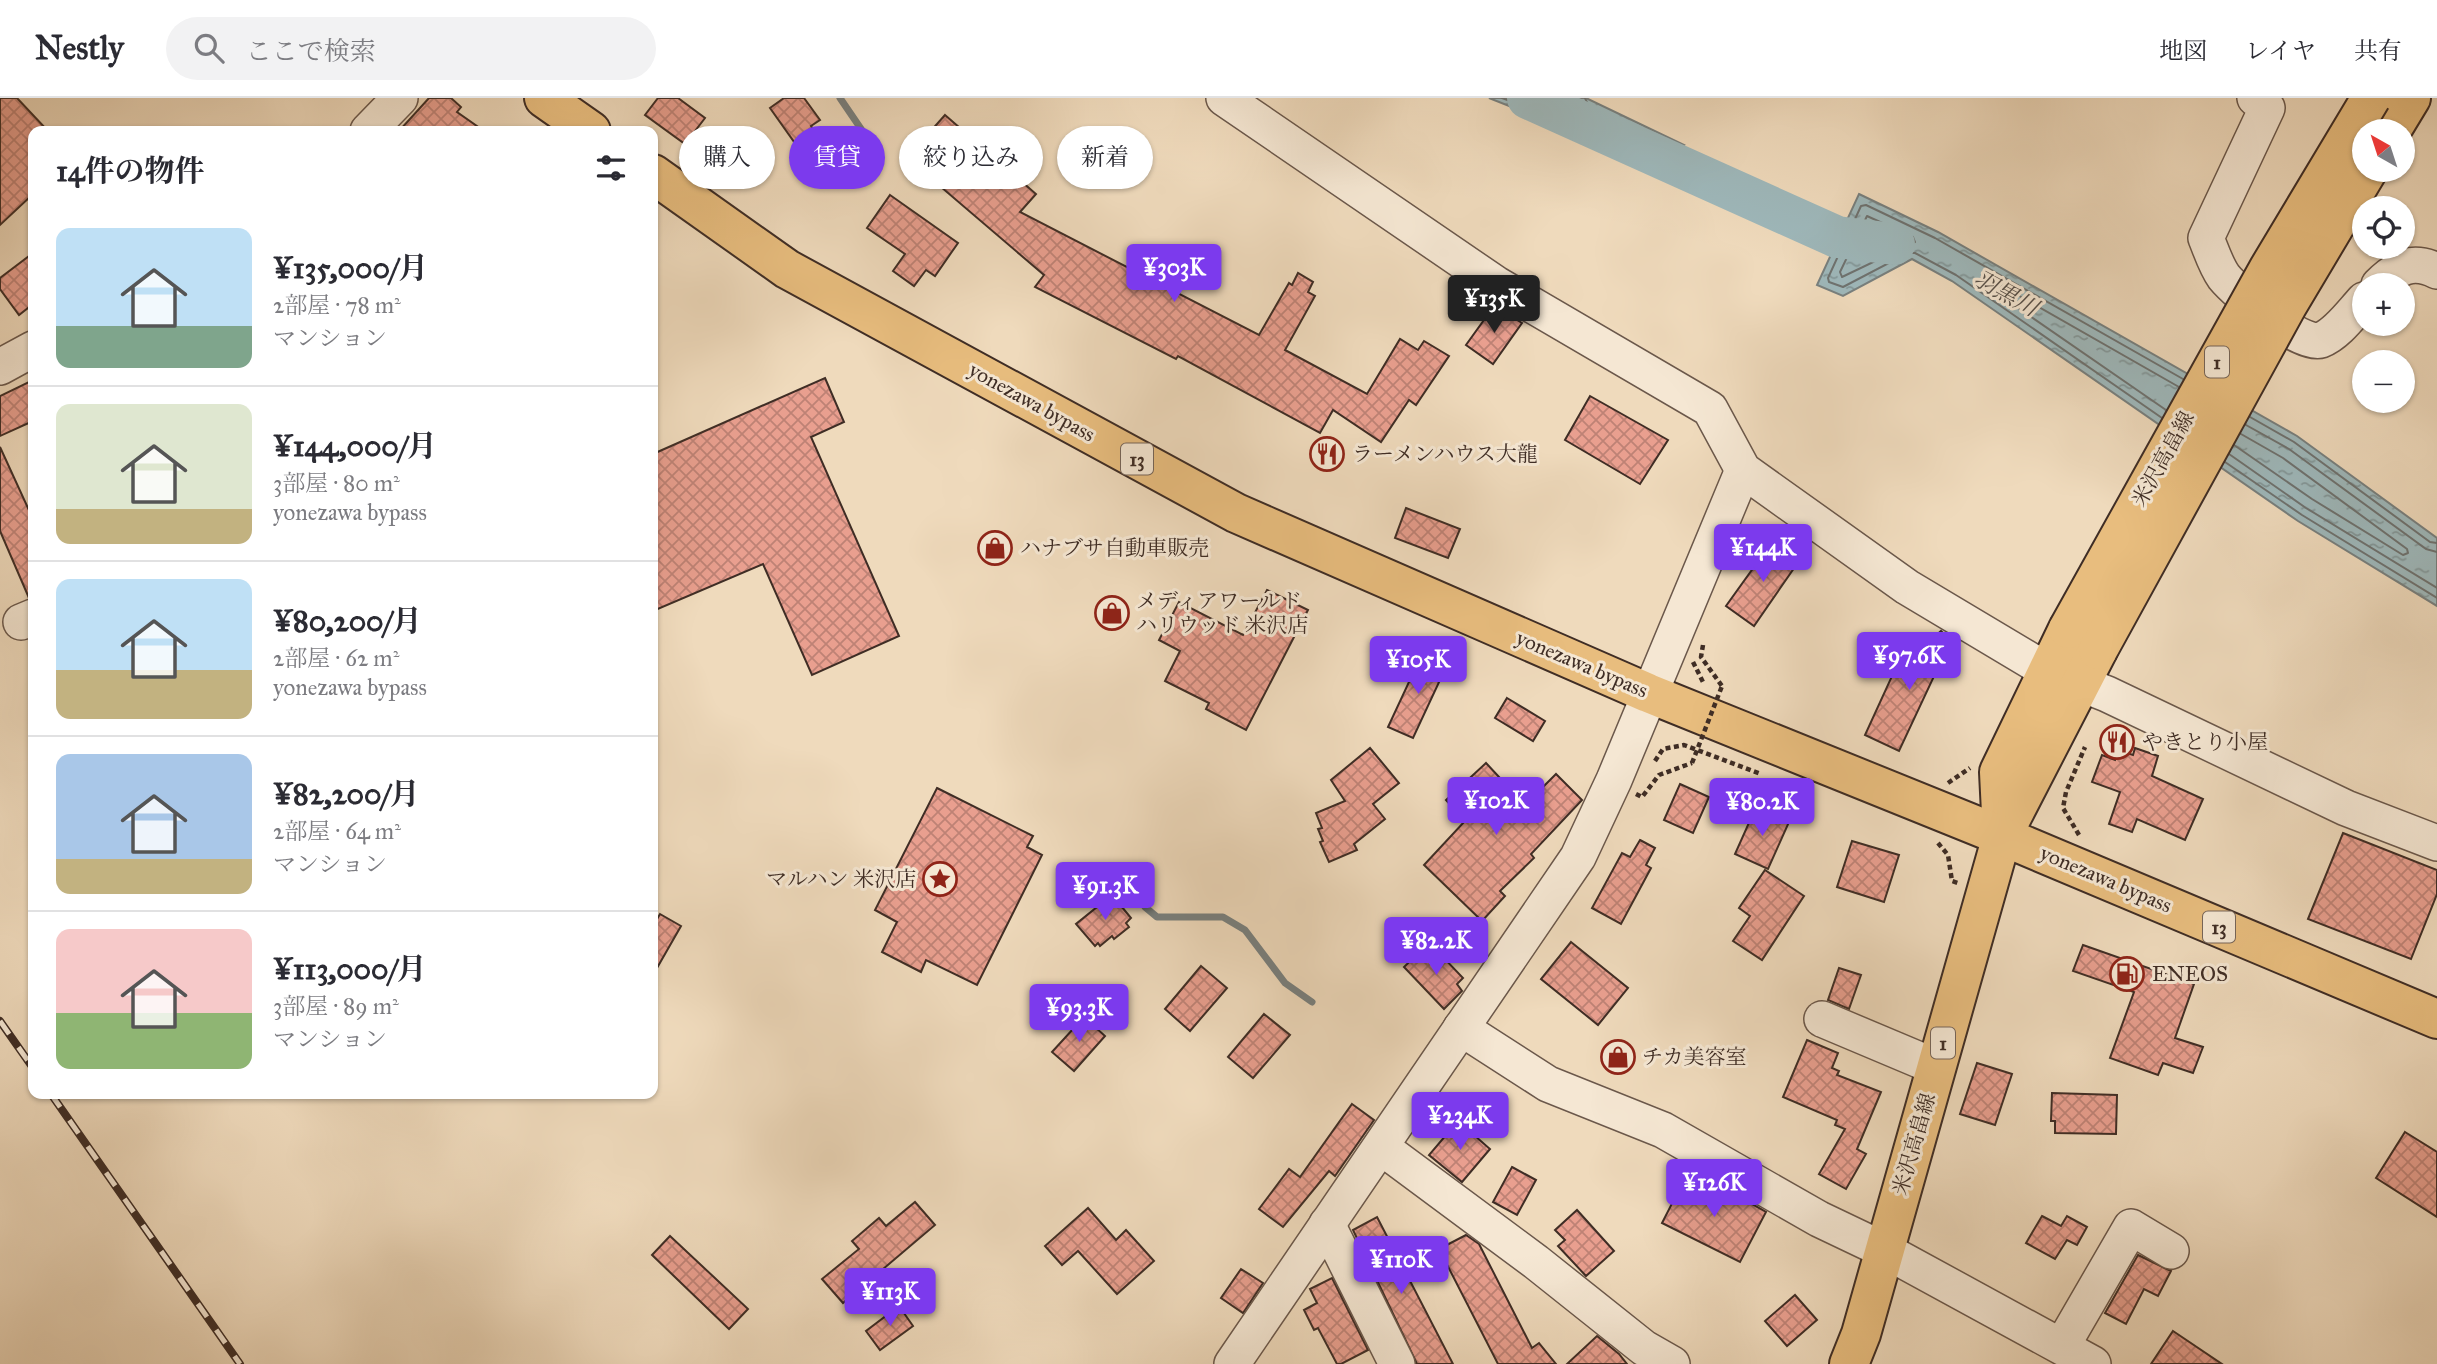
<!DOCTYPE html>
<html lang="ja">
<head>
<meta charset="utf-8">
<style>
	:root { --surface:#fff; --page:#f2f2f3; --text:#2b2b33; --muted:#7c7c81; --line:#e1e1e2; --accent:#7c3aed }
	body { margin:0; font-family:"IM FELL Great Primer","Noto Serif JP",serif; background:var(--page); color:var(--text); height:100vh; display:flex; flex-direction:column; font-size:26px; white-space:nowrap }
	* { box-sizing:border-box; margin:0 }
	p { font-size:23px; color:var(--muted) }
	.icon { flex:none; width:38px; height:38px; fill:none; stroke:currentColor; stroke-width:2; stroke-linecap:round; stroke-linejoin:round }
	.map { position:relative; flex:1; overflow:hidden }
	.drawer { position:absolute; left:28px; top:28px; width:630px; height:973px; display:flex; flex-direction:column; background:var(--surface); border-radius:14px; box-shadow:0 2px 5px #0004 }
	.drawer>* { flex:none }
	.banner { position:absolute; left:679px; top:28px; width:665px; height:63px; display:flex; gap:14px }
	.needle { width:46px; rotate:321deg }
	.tools { position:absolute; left:2352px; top:21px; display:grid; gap:14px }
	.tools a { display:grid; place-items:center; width:63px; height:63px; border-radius:50%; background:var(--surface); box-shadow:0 2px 5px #0004; font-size:35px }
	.price { position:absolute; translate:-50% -60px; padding:0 16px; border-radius:7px; background:var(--accent); color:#fff; font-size:23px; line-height:46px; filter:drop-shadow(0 2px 4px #0008) }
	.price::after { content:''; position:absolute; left:50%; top:42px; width:21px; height:16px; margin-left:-10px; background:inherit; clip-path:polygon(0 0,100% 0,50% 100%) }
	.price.on { background:#222; color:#fff }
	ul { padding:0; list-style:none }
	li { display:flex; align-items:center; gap:21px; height:175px; padding:0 28px }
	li+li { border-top:2px solid var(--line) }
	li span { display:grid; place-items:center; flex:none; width:196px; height:140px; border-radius:14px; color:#555 }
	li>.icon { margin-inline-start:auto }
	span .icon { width:84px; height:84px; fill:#fffc; stroke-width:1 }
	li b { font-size:30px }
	h2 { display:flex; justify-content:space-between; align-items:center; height:84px; padding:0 28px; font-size:30px }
	.tag { padding:0 24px; border-radius:32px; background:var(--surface); box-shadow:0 2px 5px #0004; font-size:24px; line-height:63px }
	.tag.on { background:var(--accent); color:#fff }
	header { display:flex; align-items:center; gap:42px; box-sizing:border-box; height:98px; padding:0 35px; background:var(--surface); border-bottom:2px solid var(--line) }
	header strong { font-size:33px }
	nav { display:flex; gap:38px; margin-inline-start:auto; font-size:24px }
	.search { width:490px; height:63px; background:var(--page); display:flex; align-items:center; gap:18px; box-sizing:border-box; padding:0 24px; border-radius:38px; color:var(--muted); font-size:26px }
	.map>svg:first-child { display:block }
	.water { fill:url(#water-ripples); stroke:#78807f; stroke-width:2 }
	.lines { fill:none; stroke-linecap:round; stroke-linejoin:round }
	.shore { stroke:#6e7270; stroke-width:2 }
	.stream { stroke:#78807f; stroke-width:7 }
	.river { stroke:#9eb8bb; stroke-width:42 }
	.building { fill:url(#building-cross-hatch); stroke:#3f2d25; stroke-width:2 }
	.minor-casing { stroke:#6b584b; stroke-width:38 }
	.major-casing { stroke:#3f2d25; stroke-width:42 }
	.highway-casing { stroke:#3f2d25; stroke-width:42 }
	.path { stroke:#3f2d25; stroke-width:4.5; stroke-dasharray:5 3.5; stroke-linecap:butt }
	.minor { stroke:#f5e7d3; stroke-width:35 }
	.major { stroke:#e8bd7e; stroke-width:38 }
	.highway { stroke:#e8bd7e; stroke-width:38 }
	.rail-casing { stroke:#3f2d25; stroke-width:8 }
	.rail { stroke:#f5e7d3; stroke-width:5; stroke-dasharray:16; stroke-linecap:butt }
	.major-bridge-casing { stroke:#3f2d25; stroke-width:42; stroke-linecap:butt }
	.path-bridge { stroke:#3f2d25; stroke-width:4.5; stroke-dasharray:5 3.5; stroke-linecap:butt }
	.major-bridge { stroke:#e8bd7e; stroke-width:38 }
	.labels { text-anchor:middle; stroke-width:6; stroke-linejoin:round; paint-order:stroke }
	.shield { fill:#f5e7d3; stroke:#766559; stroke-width:2 }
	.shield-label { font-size:19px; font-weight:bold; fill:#3f2d25 }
	.street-label { font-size:21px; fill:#3f2d25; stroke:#f5e7d3 }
	.poi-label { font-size:21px; fill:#3f2d25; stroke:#f5e7d3; text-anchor:start }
	.water-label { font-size:23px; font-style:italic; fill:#57504a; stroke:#f5e7d3 }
</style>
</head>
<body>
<header>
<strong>Nestly</strong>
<div class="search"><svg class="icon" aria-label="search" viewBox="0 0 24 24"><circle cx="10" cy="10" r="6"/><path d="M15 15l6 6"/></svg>ここで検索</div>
<nav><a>地図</a><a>レイヤ</a><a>共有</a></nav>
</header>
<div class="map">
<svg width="2437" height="1266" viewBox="0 0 2437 1266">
	<defs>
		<pattern id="water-ripples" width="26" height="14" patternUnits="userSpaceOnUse" patternTransform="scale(1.75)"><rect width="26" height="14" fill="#9eb8bb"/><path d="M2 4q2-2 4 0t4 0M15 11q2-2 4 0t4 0" fill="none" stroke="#829698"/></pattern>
		<pattern id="building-cross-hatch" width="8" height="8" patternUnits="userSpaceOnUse" patternTransform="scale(1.75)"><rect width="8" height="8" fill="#e99f8f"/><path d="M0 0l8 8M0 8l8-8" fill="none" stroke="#be8275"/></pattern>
	</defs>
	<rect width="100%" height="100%" fill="#efdabc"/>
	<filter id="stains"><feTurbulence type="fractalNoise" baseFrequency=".00286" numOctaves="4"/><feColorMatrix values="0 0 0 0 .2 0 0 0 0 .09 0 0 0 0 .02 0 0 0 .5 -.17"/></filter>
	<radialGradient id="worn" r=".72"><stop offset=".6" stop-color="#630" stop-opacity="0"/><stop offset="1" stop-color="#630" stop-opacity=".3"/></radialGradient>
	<!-- water -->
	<g class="water">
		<polygon points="1489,0 1586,0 1684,47 1659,67"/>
		<polygon points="1859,96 1938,134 2297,338 2437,440 2437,508 2298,423 1952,183 1912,161 1843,198 1817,187"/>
	</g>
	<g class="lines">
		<!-- shore -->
		<g class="shore">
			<polyline points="1502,0 1656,58 1667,51 1665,46 1589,9 1585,0"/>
			<polyline points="1527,0 1578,19 1581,15 1576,0"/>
			<polygon points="1867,118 1913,139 1915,144 1842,179 1840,174"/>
			<polygon points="1872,132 1887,138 1889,143 1865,155 1863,151"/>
			<polyline points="2166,312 1982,185 1981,180 1986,179 2179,289"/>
			<polyline points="2250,319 2294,344 2430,444 2437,445"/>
			<polyline points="2162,320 1956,177 1915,155 1908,155 1843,189 1829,184 1828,180 1861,108 1866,107 1935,140 2183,281"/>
			<polyline points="2246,327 2289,351 2426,451 2437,454"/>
			<polyline points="2234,347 2312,401 2403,457 2408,455 2407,451 2283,360 2241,336"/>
			<polyline points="2229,356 2306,410 2437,490"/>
			<polyline points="2225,364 2302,417 2437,500"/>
		</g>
		<!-- stream -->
		<g class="stream">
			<polyline points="840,0 872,47"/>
			<polyline points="1145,809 1157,819 1223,819 1245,832 1285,885 1312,904"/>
		</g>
		<!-- river -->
		<polyline class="river" points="1528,0 1837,139 1894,146"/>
	</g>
	<!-- building -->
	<g class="building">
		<polygon points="0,0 17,0 48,33 33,33 33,96 0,127"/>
		<polygon points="429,0 451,0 461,9 457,14 484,33 399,33"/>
		<polygon points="658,0 678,0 705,20 685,46 645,17"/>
		<polygon points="784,0 804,0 820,22 811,28 816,35 797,48 770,10"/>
		<polygon points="945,17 1036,96 1020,114 1259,237 1289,185 1292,187 1298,175 1313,184 1308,194 1315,198 1285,252 1367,296 1400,241 1418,252 1424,243 1449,258 1416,307 1409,302 1381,344 1333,312 1320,335 1178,258 1176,261 1035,189 1044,177 907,60"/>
		<polygon points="890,97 958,145 935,178 926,172 914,188 893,173 905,156 867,130"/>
		<polygon points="33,155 33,206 19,217 0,191 0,180"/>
		<polygon points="1494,208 1522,225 1493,266 1466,247"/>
		<polygon points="825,280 844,324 811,339 899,538 812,577 763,466 653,513 653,356"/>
		<polygon points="33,282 33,323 0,338 0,298"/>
		<polygon points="1590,298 1668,342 1640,386 1565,342"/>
		<polygon points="0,349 33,421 33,499 29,500 0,433"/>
		<polygon points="1406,410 1460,431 1448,460 1395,440"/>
		<polygon points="1772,444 1799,463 1754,528 1726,508"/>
		<polygon points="1267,492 1308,512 1246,632 1206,611 1209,605 1165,583 1180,553 1159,542 1179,504 1243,537"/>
		<polygon points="1941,533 1959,552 1935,576 1899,653 1865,637 1892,578"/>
		<polygon points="1422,556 1447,567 1413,640 1388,629"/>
		<polygon points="1507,600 1545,623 1533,643 1495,620"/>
		<polygon points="1370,650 1399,685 1373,706 1385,721 1354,746 1357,752 1329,764 1320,744 1323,743 1318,731 1322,730 1316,715 1345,703 1331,682"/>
		<polygon points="2135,650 2158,658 2152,678 2203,701 2185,742 2137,721 2132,734 2109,726 2120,694 2092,684 2102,657 2115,662 2118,652 2133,657"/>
		<polygon points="1486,665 1525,707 1556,676 1582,702 1531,756 1534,760 1500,793 1505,798 1482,823 1424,767 1465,723 1446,702"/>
		<polygon points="1680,686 1709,699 1693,735 1664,722"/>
		<polygon points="937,690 1033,738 1027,749 1042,757 977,887 926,862 921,874 882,854 897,824 875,812"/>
		<polygon points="1756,709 1789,724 1768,771 1735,756"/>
		<polygon points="2343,735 2437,772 2437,796 2411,861 2308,821"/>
		<polygon points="1640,742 1655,750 1646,767 1651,770 1621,826 1592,810 1622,755 1630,759"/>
		<polygon points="1852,743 1899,757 1884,804 1837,789"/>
		<polygon points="1765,772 1804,798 1762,862 1733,843 1750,818 1739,810"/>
		<polygon points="1112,797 1131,820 1126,825 1129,829 1114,841 1112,838 1100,848 1098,845 1095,848 1076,826"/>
		<polygon points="660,816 681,828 653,877 653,828"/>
		<polygon points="1571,844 1628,890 1598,927 1541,881"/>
		<polygon points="2083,847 2194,886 2175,940 2203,949 2193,975 2163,965 2158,977 2110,960 2134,894 2073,873"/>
		<polygon points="1424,850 1436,863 1442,858 1463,880 1457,886 1462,893 1444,911 1404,869"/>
		<polygon points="1201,868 1227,890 1190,933 1165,911"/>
		<polygon points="1839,870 1861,877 1849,911 1828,902"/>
		<polygon points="1264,916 1290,937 1253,980 1228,959"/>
		<polygon points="1084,919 1105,938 1074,973 1052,954"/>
		<polygon points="1807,942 1838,955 1832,970 1839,973 1837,977 1881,994 1857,1051 1866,1056 1846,1091 1819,1076 1845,1031 1835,1027 1837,1022 1783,999"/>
		<polygon points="1977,965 2012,976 1995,1027 1960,1016"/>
		<polygon points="2052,995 2117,997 2116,1036 2055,1035 2055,1023 2051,1023"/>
		<polygon points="1352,1006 1374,1022 1335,1078 1329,1073 1283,1129 1259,1111 1289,1071 1300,1079"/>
		<polygon points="1458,1023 1490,1051 1462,1084 1429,1057"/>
		<polygon points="2405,1034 2437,1054 2437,1119 2376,1080"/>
		<polygon points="1512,1069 1536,1082 1517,1117 1493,1104"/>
		<polygon points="1686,1078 1732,1101 1734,1096 1766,1114 1740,1164 1662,1125"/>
		<polygon points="915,1104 935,1127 843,1205 822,1181 859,1151 852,1143 879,1120 886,1128"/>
		<polygon points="1088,1110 1116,1142 1126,1132 1154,1163 1117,1196 1078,1153 1062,1167 1045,1148"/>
		<polygon points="1577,1112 1614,1153 1586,1178 1558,1148 1565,1142 1555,1132"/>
		<polygon points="2042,1118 2061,1128 2067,1118 2087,1129 2077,1147 2067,1142 2055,1161 2026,1145"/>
		<polygon points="1377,1119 1453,1266 1417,1266 1353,1132"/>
		<polygon points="1466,1137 1479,1146 1532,1250 1539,1245 1556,1266 1498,1266 1439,1151"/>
		<polygon points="670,1138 748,1211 729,1231 652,1157"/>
		<polygon points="2138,1157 2171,1173 2158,1198 2144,1191 2126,1226 2105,1215"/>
		<polygon points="1241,1171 1263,1185 1243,1215 1221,1200"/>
		<polygon points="1332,1180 1368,1252 1341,1266 1337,1266 1318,1230 1314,1232 1304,1212 1317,1205 1310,1191"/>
		<polygon points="1795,1197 1817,1222 1787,1248 1765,1223"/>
		<polygon points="899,1208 913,1228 880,1252 866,1233"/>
		<polygon points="2173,1233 2222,1266 2151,1266"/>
		<polygon points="1597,1238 1619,1256 1627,1266 1567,1266"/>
	</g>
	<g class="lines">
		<!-- minor casing -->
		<g class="minor-casing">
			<g id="minor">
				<polyline points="1224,0 1496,186 1710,311 1743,372 1907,489 2046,572 2107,596 2346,710 2437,745"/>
				<path d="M 2255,0 L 2267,10 L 2206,140 C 2211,152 2216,168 2224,179 C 2237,195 2301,249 2321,242 C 2337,236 2352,215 2364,202"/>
				<polyline points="368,33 400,0"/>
				<path d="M 2379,187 C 2397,169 2413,161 2437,173"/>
				<polyline points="0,269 33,251"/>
				<polyline points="21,524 33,519"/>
				<polyline points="1822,921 1936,969"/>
				<polyline points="1461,930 1548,986 1663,1032 1819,1121 1884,1152 2093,1266"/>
				<polyline points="1381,1049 1536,1164 1644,1250 1672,1266"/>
				<polyline points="1327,1126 1397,1266"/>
				<polyline points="2062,1248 2131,1129 2171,1153"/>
				<polyline points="1232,1266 1578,759 1614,682 1743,372"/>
			</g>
		</g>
		<!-- major casing -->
		<g class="major-casing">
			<g id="major">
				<polyline points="2391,33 2411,0"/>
				<polyline points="2002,735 1999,674 2068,531"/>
				<polyline points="1849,1266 1861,1236 2002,738 2098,552"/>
			</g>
		</g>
		<!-- highway casing -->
		<g class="highway-casing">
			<g id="highway">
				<polyline points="544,0 591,33"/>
				<polyline points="653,76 787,171 1236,415 1648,595 2002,738 2437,921"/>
			</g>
		</g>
		<!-- path -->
		<g class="path">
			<polyline points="1703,547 1701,559 1722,588"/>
			<polyline points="1693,564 1703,584"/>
			<polyline points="1655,663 1663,651 1684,647 1761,676"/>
			<polyline points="1948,685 1970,670"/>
			<polyline points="1636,696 1642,699 1659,677 1692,665"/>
			<polyline points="2079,737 2063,710 2066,694 2085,649"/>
			<polyline points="1938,745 1948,757 1952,783 1958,785"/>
		</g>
		<!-- minor -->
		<use href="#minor" class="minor"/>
		<!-- major -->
		<use href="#major" class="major"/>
		<!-- highway -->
		<use href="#highway" class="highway"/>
		<!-- rail casing -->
		<g class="rail-casing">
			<g id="rail">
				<polyline points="0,923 33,970"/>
				<polyline points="51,996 240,1266"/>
			</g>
		</g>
		<!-- rail -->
		<use href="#rail" class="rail"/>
		<!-- major-bridge casing -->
		<g class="major-bridge-casing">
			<g id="major-bridge">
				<polyline points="2068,531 2269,170 2371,0"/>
				<polyline points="2098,552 2287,208 2368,72"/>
			</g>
		</g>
		<!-- path-bridge -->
		<polyline class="path-bridge" points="1692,665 1722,588"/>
		<!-- major-bridge -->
		<use href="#major-bridge" class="major-bridge"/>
	</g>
	<!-- icons -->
	<defs>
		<g id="restaurant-ring" transform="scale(1.75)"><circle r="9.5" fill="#f5e7d3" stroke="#8f2418" stroke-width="1.5"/><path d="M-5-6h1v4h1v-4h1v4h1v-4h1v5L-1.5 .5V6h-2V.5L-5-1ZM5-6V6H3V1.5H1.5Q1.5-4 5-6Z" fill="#8f2418"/></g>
		<g id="shop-ring" transform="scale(1.75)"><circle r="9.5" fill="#f5e7d3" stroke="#8f2418" stroke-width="1.5"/><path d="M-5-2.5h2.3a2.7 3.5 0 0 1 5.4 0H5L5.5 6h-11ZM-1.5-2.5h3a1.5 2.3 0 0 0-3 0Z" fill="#8f2418"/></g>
		<g id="sight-ring" transform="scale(1.75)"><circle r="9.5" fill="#f5e7d3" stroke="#8f2418" stroke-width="1.5"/><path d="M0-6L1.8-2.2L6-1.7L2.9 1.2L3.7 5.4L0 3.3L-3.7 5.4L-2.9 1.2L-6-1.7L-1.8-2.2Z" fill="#8f2418"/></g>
		<g id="fuel-ring" transform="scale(1.75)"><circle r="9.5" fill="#f5e7d3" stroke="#8f2418" stroke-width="1.5"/><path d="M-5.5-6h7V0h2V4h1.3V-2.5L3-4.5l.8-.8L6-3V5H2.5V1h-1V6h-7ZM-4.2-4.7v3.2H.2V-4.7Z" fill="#8f2418"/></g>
	</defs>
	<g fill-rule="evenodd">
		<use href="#restaurant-ring" x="1327" y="356"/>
		<use href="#shop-ring" x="995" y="450"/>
		<use href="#shop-ring" x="1112" y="515"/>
		<use href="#restaurant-ring" x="2117" y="644"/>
		<use href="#sight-ring" x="940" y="781"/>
		<use href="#fuel-ring" x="2127" y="876"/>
		<use href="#shop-ring" x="1618" y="959"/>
	</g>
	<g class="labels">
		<!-- shield labels -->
		<g class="shield">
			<rect x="2205" y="248.5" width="24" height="31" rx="5"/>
			<rect x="1121" y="345.5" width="32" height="31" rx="5"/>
			<rect x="2203" y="813.5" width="32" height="31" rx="5"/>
			<rect x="1931" y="929.5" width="24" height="31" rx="5"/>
		</g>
		<g class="shield-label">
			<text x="2217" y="271">1</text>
			<text x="1137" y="368">13</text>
			<text x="2219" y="836">13</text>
			<text x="1943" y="952">1</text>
		</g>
		<!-- street labels -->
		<g class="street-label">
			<text transform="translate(1032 304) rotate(29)" y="7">yonezawa bypass</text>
			<text transform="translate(2163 361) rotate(-61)" y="7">米沢高畠線</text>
			<text transform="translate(1582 566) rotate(23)" y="7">yonezawa bypass</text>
			<text transform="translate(2106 781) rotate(23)" y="7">yonezawa bypass</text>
			<text transform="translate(1914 1046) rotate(-74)" y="7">米沢高畠線</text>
		</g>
		<!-- poi labels -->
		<g class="poi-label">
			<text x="1352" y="363">ラーメンハウス大龍</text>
			<text x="1020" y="457">ハナブサ自動車販売</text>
			<text x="1136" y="510">メディアワールド<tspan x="1136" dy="24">ハリウッド 米沢店</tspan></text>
			<text x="2142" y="651">やきとり小屋</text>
			<text x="916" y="788" text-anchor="end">マルハン 米沢店</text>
			<text x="2152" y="883">ENEOS</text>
			<text x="1642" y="966">チカ美容室</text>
		</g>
		<!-- water labels -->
		<g class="water-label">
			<text transform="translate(2006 195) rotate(29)" y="8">羽黒川</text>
		</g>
	</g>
	<rect width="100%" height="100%" filter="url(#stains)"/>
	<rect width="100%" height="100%" fill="url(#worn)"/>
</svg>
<div class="tools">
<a><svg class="needle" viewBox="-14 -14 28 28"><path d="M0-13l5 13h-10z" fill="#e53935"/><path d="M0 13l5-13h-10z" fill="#7c7c81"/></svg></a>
<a><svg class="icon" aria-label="locate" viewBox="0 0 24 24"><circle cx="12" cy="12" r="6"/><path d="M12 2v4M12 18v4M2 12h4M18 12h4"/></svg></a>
<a>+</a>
<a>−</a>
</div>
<b class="price" style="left:1174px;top:206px">¥303K</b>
<b class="price on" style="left:1494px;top:237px">¥135K</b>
<b class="price" style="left:1763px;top:486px">¥144K</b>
<b class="price" style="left:1909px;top:594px">¥97.6K</b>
<b class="price" style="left:1418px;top:598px">¥105K</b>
<b class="price" style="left:1496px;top:739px">¥102K</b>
<b class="price" style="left:1762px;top:740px">¥80.2K</b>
<b class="price" style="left:1105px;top:824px">¥91.3K</b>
<b class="price" style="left:1436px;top:879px">¥82.2K</b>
<b class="price" style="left:1079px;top:946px">¥93.3K</b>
<b class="price" style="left:1460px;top:1054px">¥234K</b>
<b class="price" style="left:1714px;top:1121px">¥126K</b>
<b class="price" style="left:1401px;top:1198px">¥110K</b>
<b class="price" style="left:890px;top:1230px">¥113K</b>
<div class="banner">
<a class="tag">購入</a>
<a class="tag on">賃貸</a>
<a class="tag">絞り込み</a>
<a class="tag">新着</a>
</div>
<section class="drawer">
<h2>14件の物件<svg class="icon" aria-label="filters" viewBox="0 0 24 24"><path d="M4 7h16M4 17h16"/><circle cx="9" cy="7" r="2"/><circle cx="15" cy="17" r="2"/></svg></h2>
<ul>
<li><span style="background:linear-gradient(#bfe0f5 70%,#7fa58c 0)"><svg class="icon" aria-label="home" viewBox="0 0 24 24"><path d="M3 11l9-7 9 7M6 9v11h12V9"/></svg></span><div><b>¥135,000/月</b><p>2部屋 · 78 m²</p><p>マンション</p></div></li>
<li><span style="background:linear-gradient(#dfe7d0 75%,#c2b280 0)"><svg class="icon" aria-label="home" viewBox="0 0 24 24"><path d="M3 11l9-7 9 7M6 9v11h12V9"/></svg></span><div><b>¥144,000/月</b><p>3部屋 · 80 m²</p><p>yonezawa bypass</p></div></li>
<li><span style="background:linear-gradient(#bfe0f5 65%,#c2b280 0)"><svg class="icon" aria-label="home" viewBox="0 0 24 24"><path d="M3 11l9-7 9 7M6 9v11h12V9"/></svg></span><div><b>¥80,200/月</b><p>2部屋 · 62 m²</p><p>yonezawa bypass</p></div></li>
<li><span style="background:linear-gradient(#a9c7e8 75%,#c2b280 0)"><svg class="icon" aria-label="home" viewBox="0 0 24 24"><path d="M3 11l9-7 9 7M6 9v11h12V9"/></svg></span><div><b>¥82,200/月</b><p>2部屋 · 64 m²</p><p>マンション</p></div></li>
<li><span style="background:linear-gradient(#f6c9c9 60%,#8fb573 0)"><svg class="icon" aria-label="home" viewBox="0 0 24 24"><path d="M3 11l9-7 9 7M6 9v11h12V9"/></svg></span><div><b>¥113,000/月</b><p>3部屋 · 89 m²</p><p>マンション</p></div></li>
</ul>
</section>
</div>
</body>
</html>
